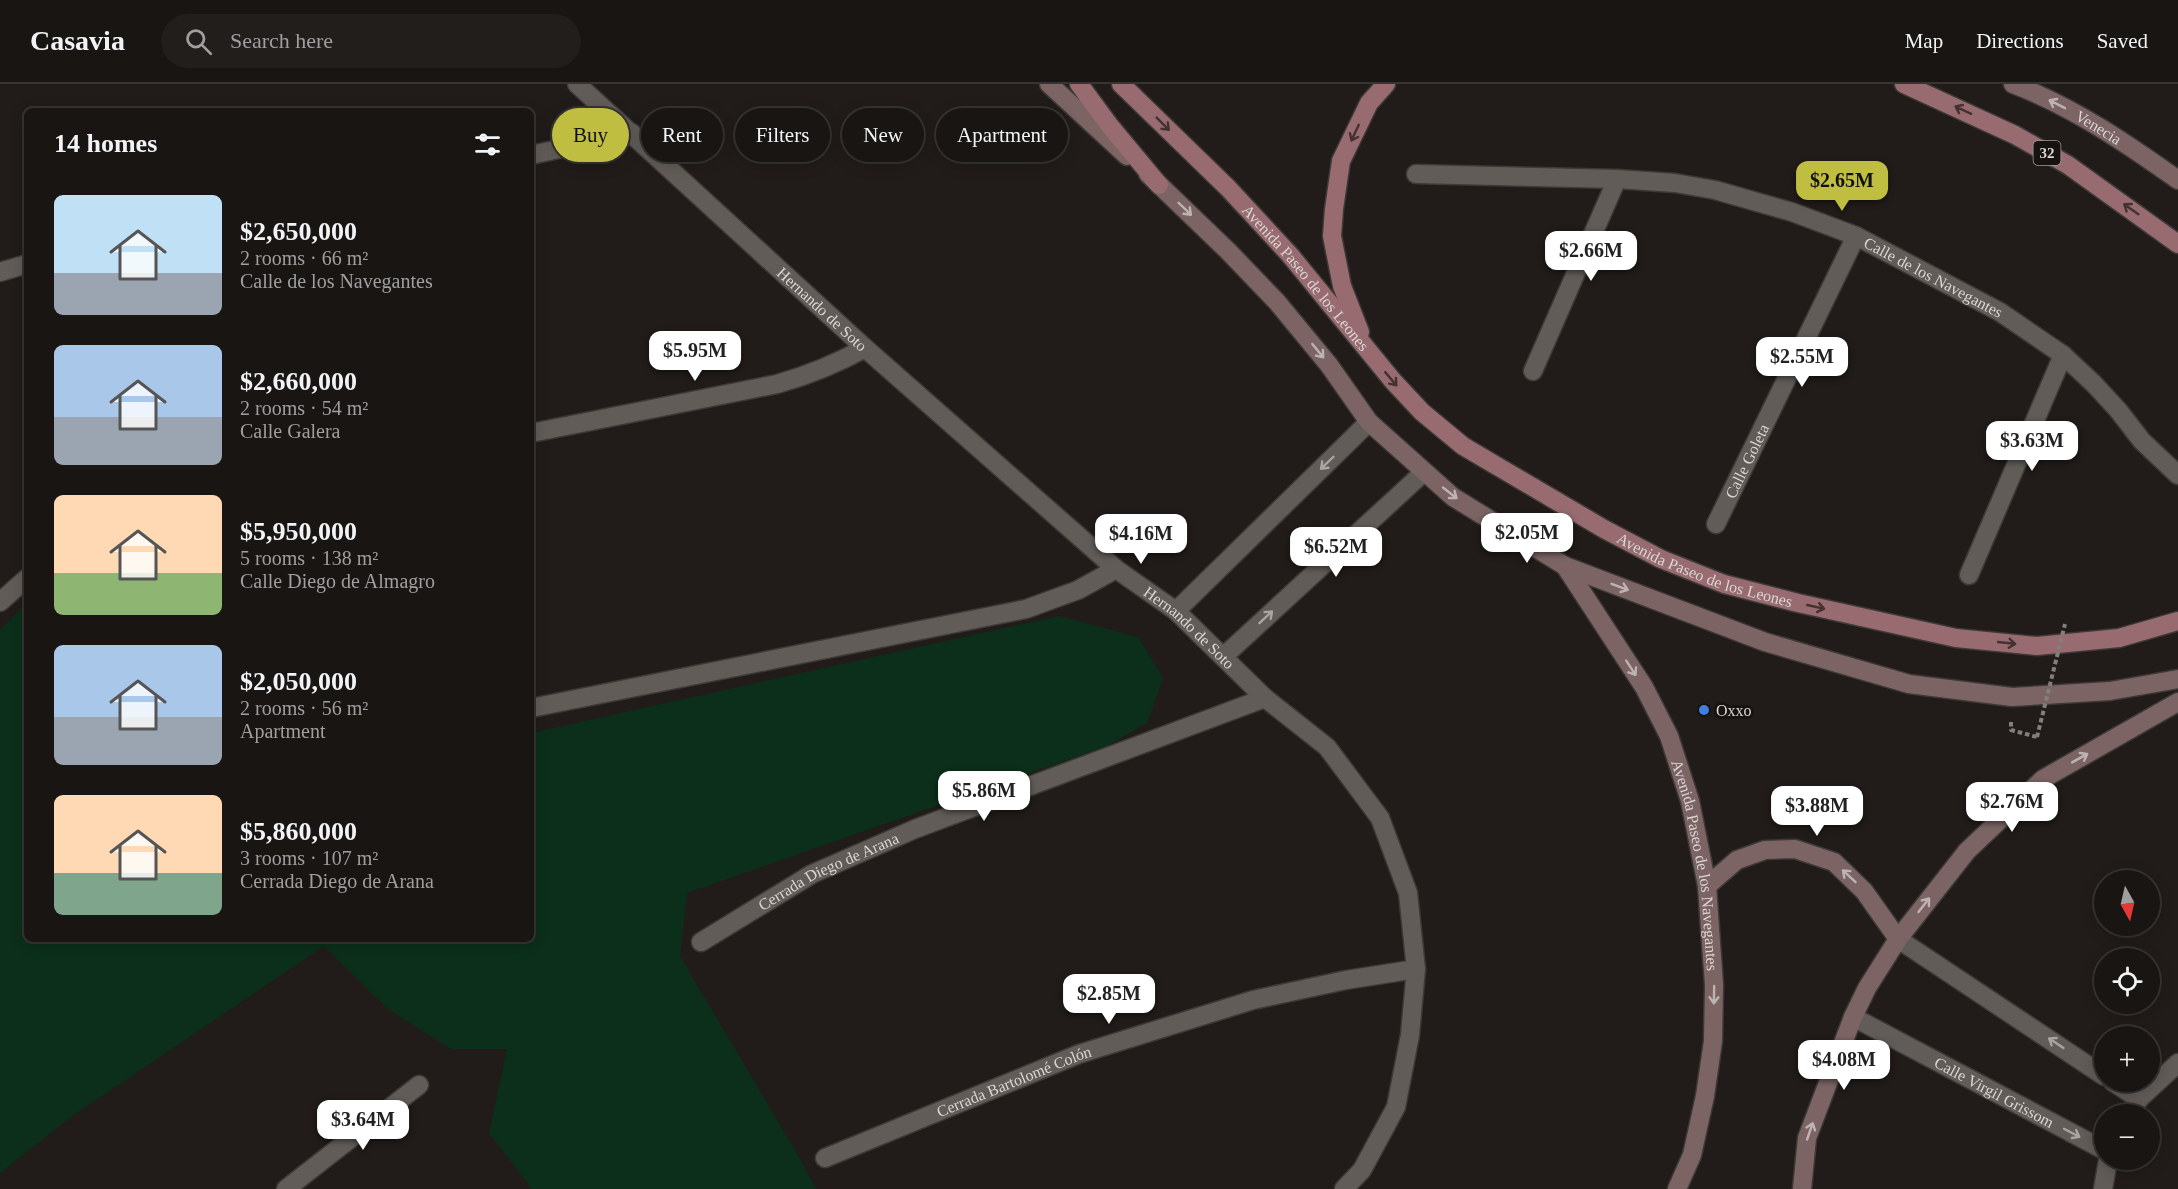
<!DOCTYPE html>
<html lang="en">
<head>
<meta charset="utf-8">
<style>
	:root { --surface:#191513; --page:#221e1c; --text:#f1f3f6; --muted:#9f9fa0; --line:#373433; --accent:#c0be41 }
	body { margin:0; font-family:"Times New Roman",serif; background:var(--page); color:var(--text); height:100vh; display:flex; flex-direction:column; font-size:22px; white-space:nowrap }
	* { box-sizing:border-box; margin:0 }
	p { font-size:20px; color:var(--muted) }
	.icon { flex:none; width:33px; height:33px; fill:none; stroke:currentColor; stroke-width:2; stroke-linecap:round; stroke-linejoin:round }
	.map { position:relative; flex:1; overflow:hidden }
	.side { position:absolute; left:24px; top:24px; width:510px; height:834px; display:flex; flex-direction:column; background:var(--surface); border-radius:9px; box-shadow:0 3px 15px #0003,0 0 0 2px var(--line) }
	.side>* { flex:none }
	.guide { position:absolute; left:552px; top:24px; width:570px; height:54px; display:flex; gap:12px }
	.needle { width:39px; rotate:172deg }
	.fabs { position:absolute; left:2094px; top:786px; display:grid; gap:12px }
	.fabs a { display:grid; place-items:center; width:66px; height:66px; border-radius:50%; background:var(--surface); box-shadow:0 3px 15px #0003,0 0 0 2px var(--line); font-size:30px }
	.price { position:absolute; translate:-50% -51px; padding:0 14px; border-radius:12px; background:#fff; color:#222; font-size:20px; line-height:39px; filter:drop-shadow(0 2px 3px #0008) }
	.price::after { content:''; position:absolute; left:50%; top:36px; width:18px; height:14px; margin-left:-9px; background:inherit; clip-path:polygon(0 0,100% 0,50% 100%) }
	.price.on { background:var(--accent); color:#111 }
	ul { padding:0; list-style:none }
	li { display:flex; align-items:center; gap:18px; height:150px; padding:0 30px }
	li span { display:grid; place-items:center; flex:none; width:168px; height:120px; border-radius:9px; color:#555 }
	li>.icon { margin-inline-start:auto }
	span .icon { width:72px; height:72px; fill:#fffc; stroke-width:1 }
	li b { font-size:26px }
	h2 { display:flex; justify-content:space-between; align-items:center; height:72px; padding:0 30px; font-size:26px }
	.chip { padding:0 21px; border-radius:27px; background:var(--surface); box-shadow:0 3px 15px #0003,0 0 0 2px var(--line); font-size:21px; line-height:54px }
	.chip.on { background:var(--accent); color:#111 }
	header { display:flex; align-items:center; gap:36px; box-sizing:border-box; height:84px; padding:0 30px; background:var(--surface); border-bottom:2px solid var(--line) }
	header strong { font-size:28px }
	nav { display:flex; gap:33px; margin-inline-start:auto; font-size:21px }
	.search { width:420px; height:54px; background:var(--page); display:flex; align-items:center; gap:15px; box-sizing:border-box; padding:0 21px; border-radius:33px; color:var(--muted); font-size:22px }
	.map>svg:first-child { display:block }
	.green { fill:#0b2f1a }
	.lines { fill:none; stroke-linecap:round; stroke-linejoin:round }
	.street-casing { stroke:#3c3936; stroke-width:21 }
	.secondary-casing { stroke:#3c3936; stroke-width:21 }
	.primary-casing { stroke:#3c3936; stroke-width:21 }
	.path { stroke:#837f7c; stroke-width:4; stroke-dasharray:4.5 3; stroke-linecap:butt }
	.street { stroke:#615c57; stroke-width:18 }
	.secondary { stroke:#7c6464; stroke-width:18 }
	.primary { stroke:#986b70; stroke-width:18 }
	.path-bridge { stroke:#837f7c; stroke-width:4; stroke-dasharray:4.5 3; stroke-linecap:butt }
	.oneway { stroke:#bdb4b2 }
	.oneway2 { stroke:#443232 }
	.oneway3 { stroke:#a9a5a1 }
	.shop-dot { fill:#3f7fe0; stroke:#171310; stroke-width:2 }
	.labels { text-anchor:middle; stroke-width:6; stroke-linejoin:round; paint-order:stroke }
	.shield { fill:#171310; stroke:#9f9c98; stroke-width:1.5 }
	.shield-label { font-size:15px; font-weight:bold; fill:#d9d6d3 }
	.street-label { font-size:16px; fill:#d9d6d3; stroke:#171310 }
	.poi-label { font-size:16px; fill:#d9d6d3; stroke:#171310; text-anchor:start }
</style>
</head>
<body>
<header>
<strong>Casavia</strong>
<div class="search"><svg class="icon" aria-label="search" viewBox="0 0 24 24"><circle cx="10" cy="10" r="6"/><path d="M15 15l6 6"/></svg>Search here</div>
<nav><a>Map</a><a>Directions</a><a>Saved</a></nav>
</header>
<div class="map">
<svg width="2178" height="1105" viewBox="0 0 2178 1105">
	<rect width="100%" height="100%" fill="#211c19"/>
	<!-- green -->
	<polygon class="green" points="27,519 27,855 531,855 531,649 1059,532 1138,553 1163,594 1147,639 1107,662 687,809 680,872 800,1075 816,1105 532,1105 489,1049 507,965 451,965 388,925 324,862 71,1033 0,1089 0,546"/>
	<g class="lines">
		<!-- street casing -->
		<g class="street-casing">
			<g id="street">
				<path id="s1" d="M 577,0 L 865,264 L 1116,485 L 1176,527 L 1265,614 L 1327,663 L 1380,734 L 1408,809 L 1416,885 L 1410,951 L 1396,1023 L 1362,1086 L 1344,1105"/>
				<polyline points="531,71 632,49"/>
				<path id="s2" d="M 1416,90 L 1617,95 L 1675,99 L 1715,106 L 1792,128 L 1856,152 L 2000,228 L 2063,271 L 2094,300 L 2118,326 L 2142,357 L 2178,391"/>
				<polyline points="0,188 27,180"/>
				<polyline points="1533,287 1617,95"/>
				<path d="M 531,349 L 777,300 C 809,291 836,280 865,264"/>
				<path id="s3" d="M 1716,440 L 1856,152"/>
				<polyline points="1969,491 2063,271"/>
				<polyline points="0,518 27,494"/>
				<polyline points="1176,527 1369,338"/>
				<polyline points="1223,573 1424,388"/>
				<polyline points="531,624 1026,525 1078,506 1116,485"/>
				<polyline points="1898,855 2104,992"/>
				<path id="s4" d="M 701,858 L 812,790 L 915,745 L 1265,614"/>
				<path id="s5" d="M 1853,933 L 2104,1066"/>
				<polyline points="2113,998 2139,1015"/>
				<polyline points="2130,1030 2139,1015 2178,979"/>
				<path id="s6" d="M 825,1074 L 1079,970 L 1253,916 L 1346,896 L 1416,885"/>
				<polyline points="286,1105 419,1001"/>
				<polyline points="2103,1105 2108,1076"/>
			</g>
		</g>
		<!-- secondary casing -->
		<g class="secondary-casing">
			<g id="secondary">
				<polyline points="1049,0 1127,72"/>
				<path id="s7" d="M 2013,0 C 2073,23 2126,59 2178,96"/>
				<polyline points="1148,90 1228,167 1277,218 1329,281 1369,338 1453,413 1565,482 1765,558 1909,600 2012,613 2110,607 2178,595"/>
				<path id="s8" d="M 1565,482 L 1644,603 L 1669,652 L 1690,717 L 1707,802 L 1714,901 L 1713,957 L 1705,1012 L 1692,1071 L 1677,1105"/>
				<polyline points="1707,802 1737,776 1765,766 1795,765 1834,778 1864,807 1898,855"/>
				<polyline points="1802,1105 1807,1054 1853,933 1867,904 1898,855 1967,767 2043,695 2178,618"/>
			</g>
		</g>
		<!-- primary casing -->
		<g class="primary-casing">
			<g id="primary">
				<polyline points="1079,0 1110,42 1159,101"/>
				<path id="s9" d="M 1121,0 L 1228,104 L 1290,171 L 1393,297 L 1422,328 L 1463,362 L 1604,445 L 1661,475 L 1724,500 L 1798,519 L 1956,554 L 2037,562 L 2119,554 L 2178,537"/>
				<polyline points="1904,0 2015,51 2068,81 2178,160"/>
				<polyline points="1360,248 1342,202 1332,152 1334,125 1341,77 1369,19 1386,0"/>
			</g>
		</g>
		<!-- path -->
		<polyline class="path" points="2011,638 2011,646 2037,653"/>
		<!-- street -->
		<use href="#street" class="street"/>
		<!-- secondary -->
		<use href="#secondary" class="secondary"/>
		<!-- primary -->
		<use href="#primary" class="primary"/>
		<!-- path-bridge -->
		<polyline class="path-bridge" points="2037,653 2065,540"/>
	</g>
	<!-- one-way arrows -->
	<defs><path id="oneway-shaft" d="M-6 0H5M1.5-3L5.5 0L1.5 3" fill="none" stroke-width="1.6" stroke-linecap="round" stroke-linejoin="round" transform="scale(1.5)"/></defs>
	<g class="oneway">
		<use href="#oneway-shaft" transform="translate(2057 20) rotate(-153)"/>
		<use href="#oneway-shaft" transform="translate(1185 125) rotate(44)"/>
		<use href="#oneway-shaft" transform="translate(1318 267) rotate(51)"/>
		<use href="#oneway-shaft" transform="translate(1450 409) rotate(38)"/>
		<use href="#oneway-shaft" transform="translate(1620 503) rotate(21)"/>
		<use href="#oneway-shaft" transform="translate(1631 584) rotate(57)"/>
		<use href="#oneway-shaft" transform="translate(2080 674) rotate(-29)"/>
		<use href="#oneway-shaft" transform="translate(1849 792) rotate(-137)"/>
		<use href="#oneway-shaft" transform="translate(1924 821) rotate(-52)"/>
		<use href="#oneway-shaft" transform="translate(1714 911) rotate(91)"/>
		<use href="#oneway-shaft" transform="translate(1810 1047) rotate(-71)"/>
	</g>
	<g class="oneway2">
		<use href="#oneway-shaft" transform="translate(1963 26) rotate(-155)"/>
		<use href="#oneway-shaft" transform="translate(1163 40) rotate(45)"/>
		<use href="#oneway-shaft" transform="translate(1355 49) rotate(115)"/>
		<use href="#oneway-shaft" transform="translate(2131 125) rotate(-145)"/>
		<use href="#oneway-shaft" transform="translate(1391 295) rotate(50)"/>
		<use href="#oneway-shaft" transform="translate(1816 523) rotate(13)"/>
		<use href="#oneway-shaft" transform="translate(2007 559) rotate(6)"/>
	</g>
	<g class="oneway3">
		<use href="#oneway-shaft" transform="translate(1327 379) rotate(136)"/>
		<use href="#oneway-shaft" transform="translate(1266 533) rotate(-43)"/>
		<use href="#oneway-shaft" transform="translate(2056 959) rotate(-146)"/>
		<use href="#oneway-shaft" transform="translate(2072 1049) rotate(28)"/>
	</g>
	<!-- markers -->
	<circle class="shop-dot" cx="1704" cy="626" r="6"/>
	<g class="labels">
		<!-- shield labels -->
		<rect class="shield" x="2033.5" y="57" width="27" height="24" rx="4.5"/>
		<g class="shield-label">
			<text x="2047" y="74">32</text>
		</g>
		<!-- street labels -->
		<g class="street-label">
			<text dy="6" stroke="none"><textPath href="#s7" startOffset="96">Venecia</textPath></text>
			<text dy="6" stroke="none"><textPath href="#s2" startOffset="536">Calle de los Navegantes</textPath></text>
			<text dy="6" stroke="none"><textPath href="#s9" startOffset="268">Avenida Paseo de los Leones</textPath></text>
			<text dy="6" stroke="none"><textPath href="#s1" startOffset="333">Hernando de Soto</textPath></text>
			<text dy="6" stroke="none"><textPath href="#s3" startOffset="70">Calle Goleta</textPath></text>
			<text dy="6" stroke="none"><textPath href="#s9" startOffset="772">Avenida Paseo de los Leones</textPath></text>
			<text dy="6" stroke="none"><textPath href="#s1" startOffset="819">Hernando de Soto</textPath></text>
			<text dy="6" stroke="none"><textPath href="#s8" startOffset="332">Avenida Paseo de los Navegantes</textPath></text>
			<text dy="6" stroke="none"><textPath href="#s4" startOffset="146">Cerrada Diego de Arana</textPath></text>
			<text dy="6" stroke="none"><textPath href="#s6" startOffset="204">Cerrada Bartolomé Colón</textPath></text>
			<text dy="6" stroke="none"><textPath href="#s5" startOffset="160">Calle Virgil Grissom</textPath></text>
		</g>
		<!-- poi labels -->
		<g class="poi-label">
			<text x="1716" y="632">Oxxo</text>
		</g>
	</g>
</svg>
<div class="fabs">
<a><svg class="needle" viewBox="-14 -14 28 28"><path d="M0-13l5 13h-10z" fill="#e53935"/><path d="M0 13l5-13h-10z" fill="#9f9fa0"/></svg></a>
<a><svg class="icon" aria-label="locate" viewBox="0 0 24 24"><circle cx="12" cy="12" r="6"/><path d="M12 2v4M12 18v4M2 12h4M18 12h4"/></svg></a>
<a>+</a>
<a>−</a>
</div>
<b class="price on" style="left:1842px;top:128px">$2.65M</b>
<b class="price" style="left:1591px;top:198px">$2.66M</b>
<b class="price" style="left:695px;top:298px">$5.95M</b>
<b class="price" style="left:1802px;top:304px">$2.55M</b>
<b class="price" style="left:2032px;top:388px">$3.63M</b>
<b class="price" style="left:1527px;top:480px">$2.05M</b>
<b class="price" style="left:1141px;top:481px">$4.16M</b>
<b class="price" style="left:1336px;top:494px">$6.52M</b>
<b class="price" style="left:984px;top:738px">$5.86M</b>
<b class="price" style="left:2012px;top:749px">$2.76M</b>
<b class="price" style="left:1817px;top:753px">$3.88M</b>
<b class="price" style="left:1109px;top:941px">$2.85M</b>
<b class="price" style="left:1844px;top:1007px">$4.08M</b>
<b class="price" style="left:363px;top:1067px">$3.64M</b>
<div class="guide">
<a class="chip on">Buy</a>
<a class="chip">Rent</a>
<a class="chip">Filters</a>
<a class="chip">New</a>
<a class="chip">Apartment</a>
</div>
<section class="side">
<h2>14 homes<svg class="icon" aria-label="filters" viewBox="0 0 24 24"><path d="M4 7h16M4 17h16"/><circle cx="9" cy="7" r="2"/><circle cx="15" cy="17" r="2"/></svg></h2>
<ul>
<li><span style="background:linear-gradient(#bfe0f5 65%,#9aa5b1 0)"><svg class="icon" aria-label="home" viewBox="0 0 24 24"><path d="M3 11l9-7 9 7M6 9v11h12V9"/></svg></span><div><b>$2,650,000</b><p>2 rooms · 66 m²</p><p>Calle de los Navegantes</p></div></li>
<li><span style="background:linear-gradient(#a9c7e8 60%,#9aa5b1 0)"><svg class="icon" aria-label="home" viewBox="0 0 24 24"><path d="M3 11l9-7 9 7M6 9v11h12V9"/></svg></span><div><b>$2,660,000</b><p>2 rooms · 54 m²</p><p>Calle Galera</p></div></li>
<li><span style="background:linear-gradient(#ffd9b3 65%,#8fb573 0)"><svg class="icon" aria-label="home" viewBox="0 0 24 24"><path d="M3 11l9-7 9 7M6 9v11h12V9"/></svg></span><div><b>$5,950,000</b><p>5 rooms · 138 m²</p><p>Calle Diego de Almagro</p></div></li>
<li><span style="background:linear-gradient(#a9c7e8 60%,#9aa5b1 0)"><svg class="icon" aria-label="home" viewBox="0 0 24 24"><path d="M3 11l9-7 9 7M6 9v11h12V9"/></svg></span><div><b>$2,050,000</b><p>2 rooms · 56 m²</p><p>Apartment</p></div></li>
<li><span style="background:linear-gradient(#ffd9b3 65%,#7fa58c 0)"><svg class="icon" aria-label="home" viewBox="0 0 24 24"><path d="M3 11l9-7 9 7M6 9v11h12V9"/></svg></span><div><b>$5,860,000</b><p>3 rooms · 107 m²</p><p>Cerrada Diego de Arana</p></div></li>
</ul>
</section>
</div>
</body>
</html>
